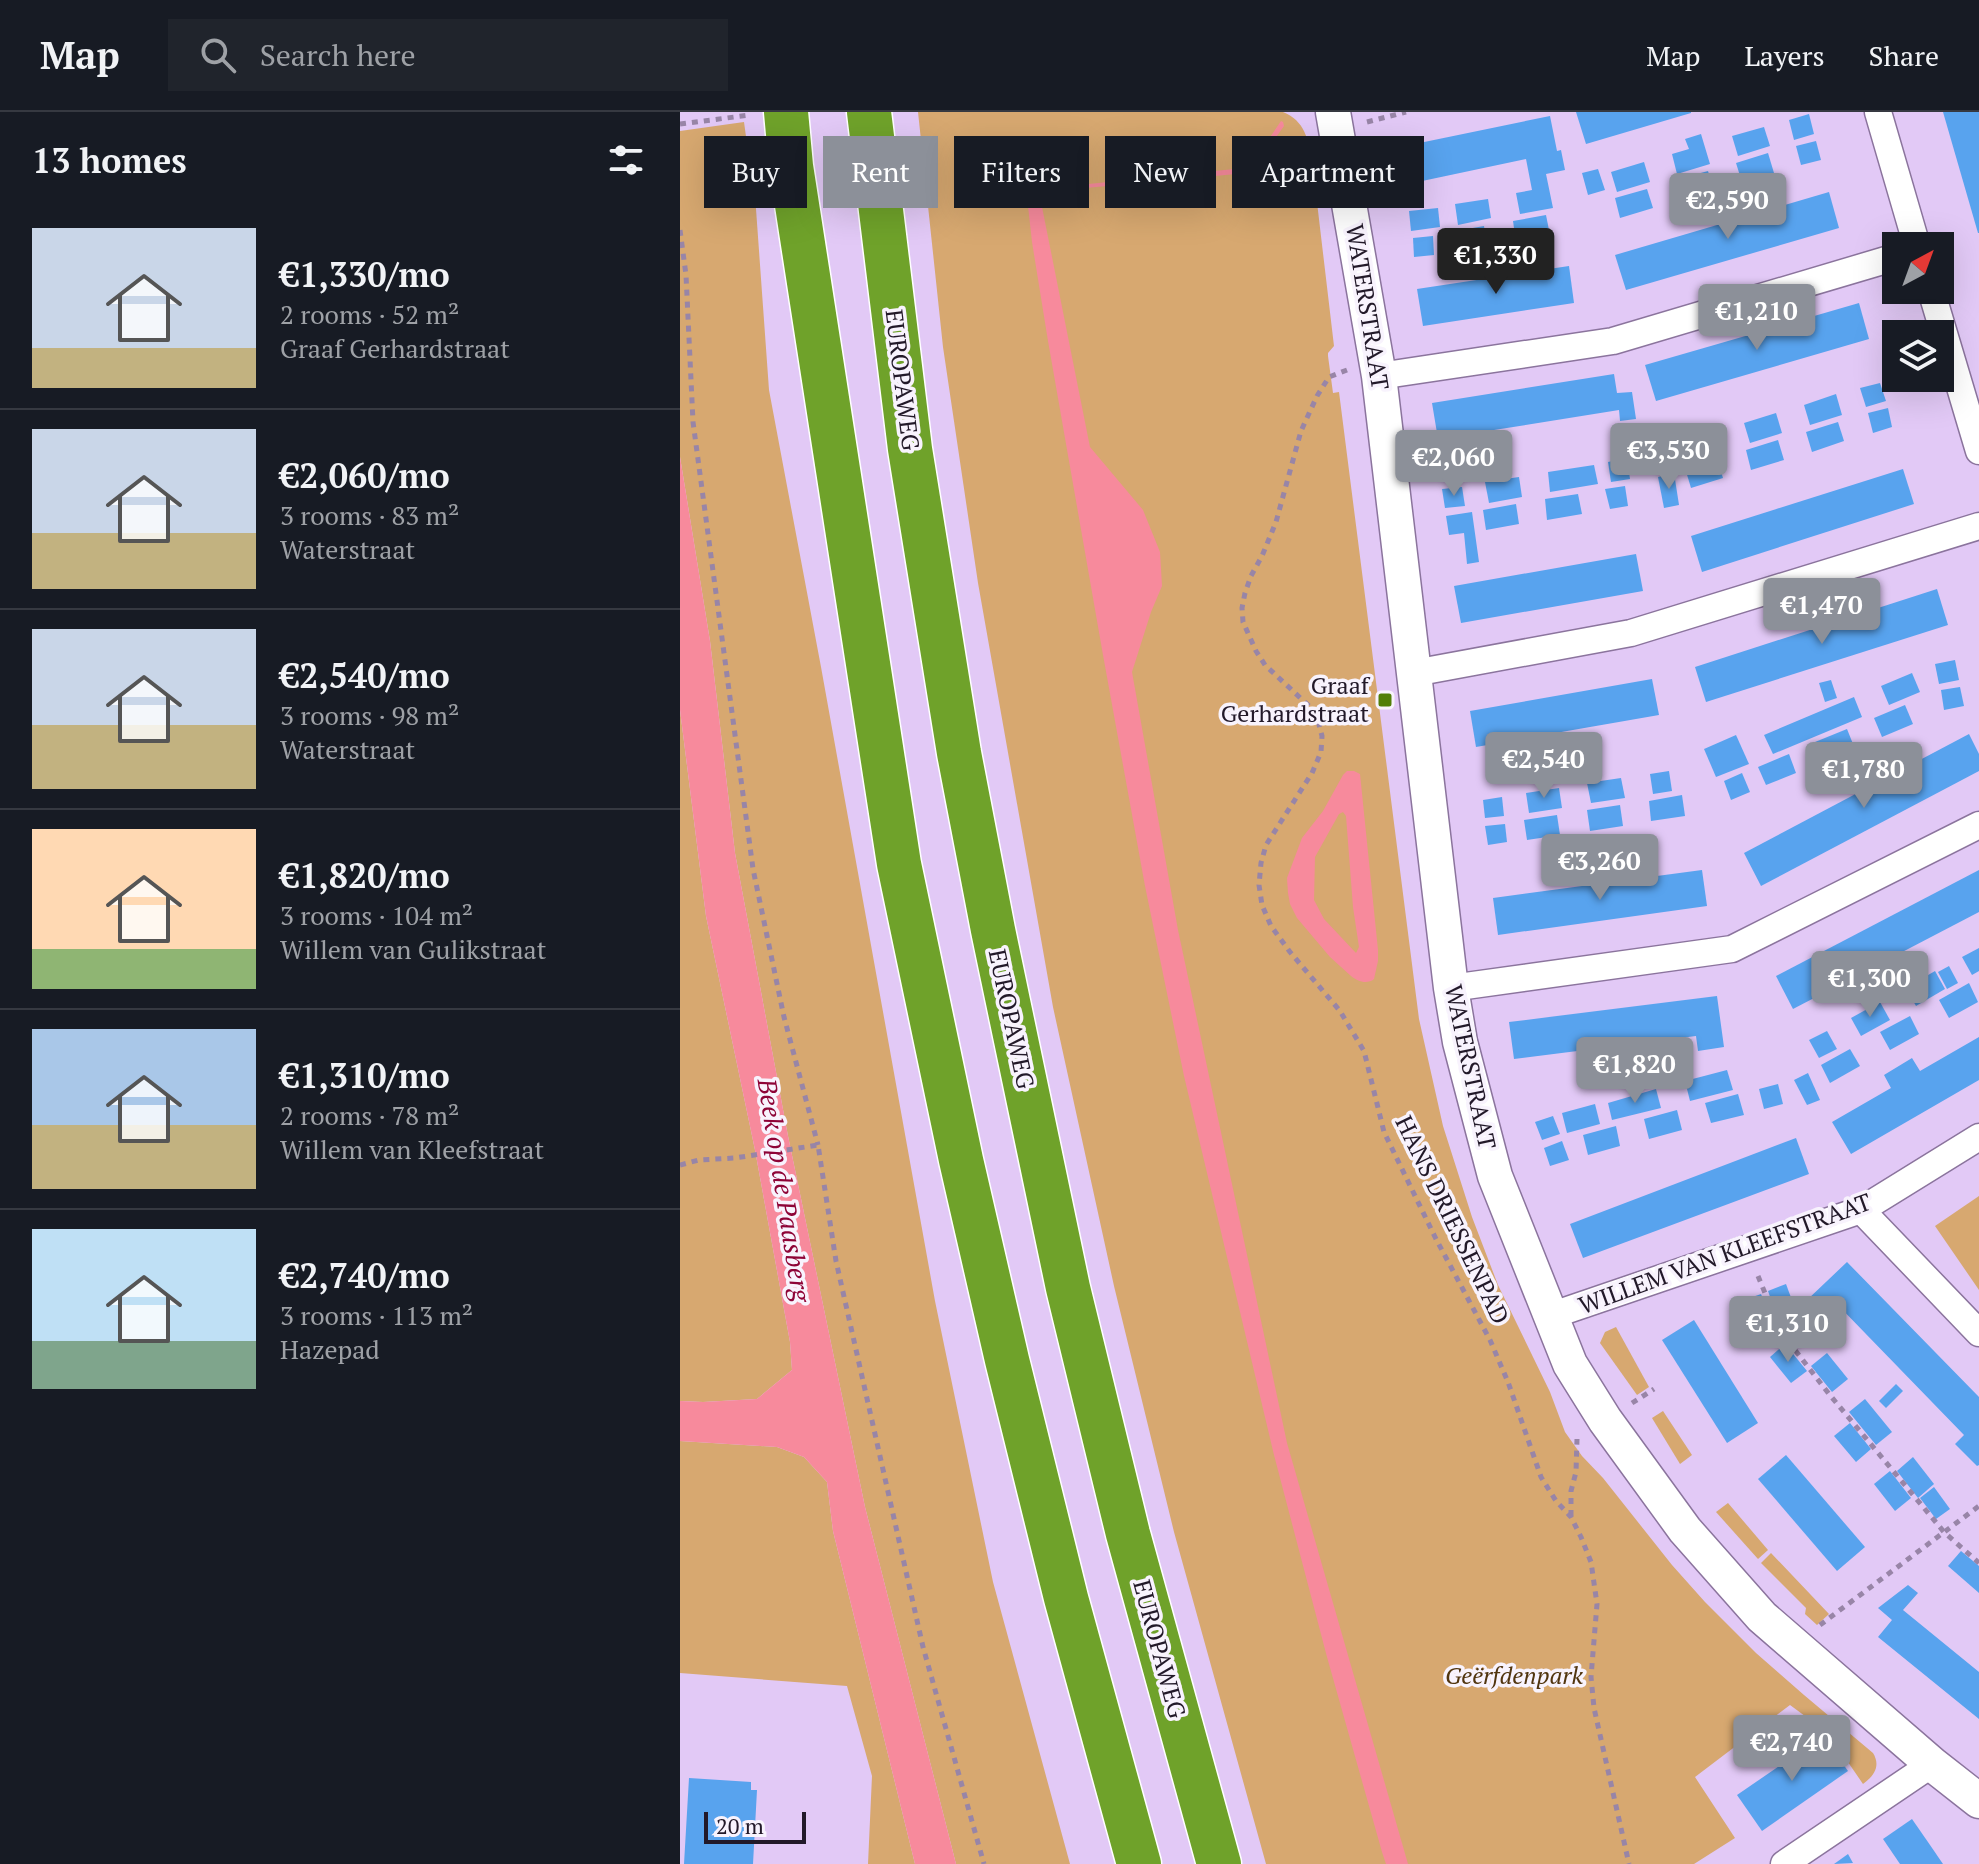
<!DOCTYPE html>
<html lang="en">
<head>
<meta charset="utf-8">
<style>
	:root { --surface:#171b24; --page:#20242c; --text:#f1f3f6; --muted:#9ea1a6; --line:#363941; --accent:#8c9099 }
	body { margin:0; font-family:"PT Serif",serif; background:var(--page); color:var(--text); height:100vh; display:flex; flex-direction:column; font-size:30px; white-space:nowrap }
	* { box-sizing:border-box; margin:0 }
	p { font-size:26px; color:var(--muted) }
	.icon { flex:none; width:44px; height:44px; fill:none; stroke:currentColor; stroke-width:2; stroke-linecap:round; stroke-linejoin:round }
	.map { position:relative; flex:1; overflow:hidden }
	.side { display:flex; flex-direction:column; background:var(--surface); width:680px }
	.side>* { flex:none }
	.top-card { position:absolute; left:24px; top:24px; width:760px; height:72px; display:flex; gap:16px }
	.needle { width:52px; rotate:41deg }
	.tools { position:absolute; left:1202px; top:120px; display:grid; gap:16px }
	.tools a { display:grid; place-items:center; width:72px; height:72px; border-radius:0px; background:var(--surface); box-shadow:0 8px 32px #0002; font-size:40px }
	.scale { position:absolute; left:24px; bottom:20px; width:102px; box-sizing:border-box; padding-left:8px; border:4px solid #221929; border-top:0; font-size:22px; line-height:28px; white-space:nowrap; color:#221929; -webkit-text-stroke:6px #f8f3fd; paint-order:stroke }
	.price { position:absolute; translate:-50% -68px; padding:0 18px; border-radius:8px; background:var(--accent); color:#fff; font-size:26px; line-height:52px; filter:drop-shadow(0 2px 4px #0008) }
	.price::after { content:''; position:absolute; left:50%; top:48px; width:24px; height:18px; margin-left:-12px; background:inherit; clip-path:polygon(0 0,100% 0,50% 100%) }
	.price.current { background:#222; color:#fff }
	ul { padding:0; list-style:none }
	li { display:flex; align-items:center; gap:24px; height:200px; padding:0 32px }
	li+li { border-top:2px solid var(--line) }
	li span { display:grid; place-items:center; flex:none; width:224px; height:160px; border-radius:0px; color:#555 }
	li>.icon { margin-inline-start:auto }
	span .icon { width:96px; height:96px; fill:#fffc; stroke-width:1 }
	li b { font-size:34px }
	h2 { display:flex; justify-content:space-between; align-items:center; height:96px; padding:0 32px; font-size:34px }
	.chip { padding:0 28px; border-radius:0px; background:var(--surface); box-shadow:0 8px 32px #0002; font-size:28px; line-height:72px }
	.chip.current { background:var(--accent); color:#fff }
	header { display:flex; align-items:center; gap:48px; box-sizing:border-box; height:112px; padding:0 40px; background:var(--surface); border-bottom:2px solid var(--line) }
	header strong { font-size:38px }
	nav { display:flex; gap:44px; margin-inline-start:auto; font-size:28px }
	.search { width:560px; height:72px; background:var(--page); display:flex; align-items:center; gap:20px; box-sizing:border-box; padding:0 28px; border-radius:0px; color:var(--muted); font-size:30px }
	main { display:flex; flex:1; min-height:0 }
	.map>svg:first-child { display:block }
	.green { fill:#d7a870 }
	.water { fill:#f78a9c; fill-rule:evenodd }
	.building { fill:#58a3ee }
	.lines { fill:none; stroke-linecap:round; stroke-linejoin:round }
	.minor-casing { stroke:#8b749d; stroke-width:29 }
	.tertiary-casing { stroke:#8b749d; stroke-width:37 }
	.motorway-casing { stroke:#fff; stroke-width:47 }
	.path { stroke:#9885a7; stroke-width:5; stroke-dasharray:6 6; stroke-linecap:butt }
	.minor { stroke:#fff; stroke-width:26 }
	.tertiary { stroke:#fff; stroke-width:34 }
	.motorway { stroke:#6fa22a; stroke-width:44 }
	.poi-dot { fill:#527f08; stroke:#f8f3fd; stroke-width:3 }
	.labels { text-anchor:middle; stroke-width:7; stroke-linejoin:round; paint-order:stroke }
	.street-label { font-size:24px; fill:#221929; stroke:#f8f3fd }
	.poi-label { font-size:24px; fill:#221929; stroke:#f8f3fd; text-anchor:end }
	.park-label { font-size:24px; font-style:italic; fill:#51350f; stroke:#f8f3fd }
	.water-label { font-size:26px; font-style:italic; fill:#8e0437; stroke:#f8f3fd }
</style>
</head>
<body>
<header>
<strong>Map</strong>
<div class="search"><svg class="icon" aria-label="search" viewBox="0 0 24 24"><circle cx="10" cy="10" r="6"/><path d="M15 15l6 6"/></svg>Search here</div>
<nav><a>Map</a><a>Layers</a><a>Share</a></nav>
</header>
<main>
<section class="side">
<h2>13 homes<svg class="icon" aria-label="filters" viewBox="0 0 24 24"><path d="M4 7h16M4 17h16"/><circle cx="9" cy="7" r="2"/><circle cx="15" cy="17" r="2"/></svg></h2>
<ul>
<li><span style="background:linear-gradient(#c9d6e8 75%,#c2b280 0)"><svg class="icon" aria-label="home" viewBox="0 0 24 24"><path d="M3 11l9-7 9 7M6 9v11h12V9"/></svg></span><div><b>€1,330/mo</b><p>2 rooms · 52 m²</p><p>Graaf Gerhardstraat</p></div></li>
<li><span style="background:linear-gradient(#c9d6e8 65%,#c2b280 0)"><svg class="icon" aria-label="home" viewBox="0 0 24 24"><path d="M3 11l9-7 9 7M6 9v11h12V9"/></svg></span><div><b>€2,060/mo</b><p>3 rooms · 83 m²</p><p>Waterstraat</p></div></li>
<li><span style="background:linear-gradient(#c9d6e8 60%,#c2b280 0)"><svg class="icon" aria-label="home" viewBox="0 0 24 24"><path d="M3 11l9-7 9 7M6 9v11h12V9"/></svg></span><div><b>€2,540/mo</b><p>3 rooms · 98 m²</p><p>Waterstraat</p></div></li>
<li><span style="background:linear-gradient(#ffd9b3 75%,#8fb573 0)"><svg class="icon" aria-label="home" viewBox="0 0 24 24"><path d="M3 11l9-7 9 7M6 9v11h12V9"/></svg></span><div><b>€1,820/mo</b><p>3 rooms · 104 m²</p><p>Willem van Gulikstraat</p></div></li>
<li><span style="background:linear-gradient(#a9c7e8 60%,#c2b280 0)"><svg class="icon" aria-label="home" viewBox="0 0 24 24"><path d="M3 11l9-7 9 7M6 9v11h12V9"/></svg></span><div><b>€1,310/mo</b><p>2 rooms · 78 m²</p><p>Willem van Kleefstraat</p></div></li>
<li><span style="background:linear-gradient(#bfe0f5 70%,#7fa58c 0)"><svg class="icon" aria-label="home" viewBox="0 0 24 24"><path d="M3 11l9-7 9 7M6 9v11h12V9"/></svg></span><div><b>€2,740/mo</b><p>3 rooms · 113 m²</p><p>Hazepad</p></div></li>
</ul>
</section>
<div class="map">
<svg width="1299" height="1752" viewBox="0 0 1299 1752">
	<rect width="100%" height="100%" fill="#e2c9f6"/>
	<!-- green -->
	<g class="green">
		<path d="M 238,0 L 603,0 C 625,9 628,27 632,48 L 654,234 L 648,241 L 648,244 L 653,281 L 659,280 L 739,907 L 763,1014 L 792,1105 L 818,1173 L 870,1280 L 885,1320 L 902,1344 L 923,1366 L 992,1453 L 1025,1490 L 1076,1541 L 1124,1583 L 1193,1641 C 1201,1654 1194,1664 1183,1672 L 1148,1621 L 1110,1593 L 1015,1665 L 1055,1726 L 1014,1752 L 586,1752 L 494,1420 L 434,1174 L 373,895 L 298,471 L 263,235 Z"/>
		<polygon points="64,10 76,97 89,278 141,555 255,1189 313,1470 390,1752 276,1752 185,1395 108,1024 55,741 30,529 0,345 0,19"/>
		<polygon points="0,598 26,804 75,1038 110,1230 112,1258 77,1287 23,1290 0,1289"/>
		<polygon points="1299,1084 1299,1178 1255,1114"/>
		<polygon points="936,1215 969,1275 957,1283 920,1231 925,1220"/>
		<polygon points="983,1299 1012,1343 1000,1352 972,1306"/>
		<polygon points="0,1329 97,1335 124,1345 147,1370 153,1419 235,1752 188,1752 192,1664 167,1574 0,1561"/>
		<polygon points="1048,1391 1088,1438 1078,1447 1036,1400"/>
		<polygon points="1091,1441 1149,1502 1137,1513 1125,1502 1126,1496 1081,1451"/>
	</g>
	<!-- water -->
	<g class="water">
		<path d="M 601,9 L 603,10 L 604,14 L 576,53 L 567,61 L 384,78 C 373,81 366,84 362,95 L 410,335 L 463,398 L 480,440 L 482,474 L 471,500 L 452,560 L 498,818 L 607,1331 L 728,1752 L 706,1752 L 702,1740 L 647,1545 L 594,1343 L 504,964 L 465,774 L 423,543 L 368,229 L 352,130 L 348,94 L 356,82 L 370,74 L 399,73 L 564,56 L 576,46 Z"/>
		<polygon points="0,345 30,529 55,741 108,1024 185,1395 276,1752 235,1752 153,1419 147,1370 124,1345 97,1335 0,1329 0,1289 23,1290 77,1287 112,1258 110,1230 75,1038 26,804 0,598"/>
		<path d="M 667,659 L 674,659 L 680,662 L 698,838 L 698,849 L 694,867 C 687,873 677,869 671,864 L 650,845 L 617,806 L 610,792 L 608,781 L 607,766 L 622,726 L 643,699 L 663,663 ZM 663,700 L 666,704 L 673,795 L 679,835 L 676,841 L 644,807 L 634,788 L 635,745 L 659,702 Z"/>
	</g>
	<!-- building -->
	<g class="building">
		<polygon points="896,0 1011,0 1011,1 906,32"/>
		<polygon points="1263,0 1299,0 1299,121 1298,121"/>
		<polygon points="1129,2 1134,22 1114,28 1109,8"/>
		<polygon points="870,4 877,39 881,38 885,58 866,62 873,96 840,102 836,81 852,78 846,47 728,72 720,35"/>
		<polygon points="1084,15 1090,34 1058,44 1052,24"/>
		<polygon points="1021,22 1030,52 997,62 992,42 1009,37 1005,27"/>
		<polygon points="1136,29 1141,48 1121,53 1116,34"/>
		<polygon points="1088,41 1094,61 1062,70 1056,51"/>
		<polygon points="964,50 970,70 937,80 931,60"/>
		<polygon points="918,57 925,78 908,83 902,61"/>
		<polygon points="1028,59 1034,79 1001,88 995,68"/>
		<polygon points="967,77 973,96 940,106 935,86"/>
		<polygon points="1149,80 1159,116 946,178 935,143"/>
		<polygon points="808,87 811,106 778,113 775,92"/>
		<polygon points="758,96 760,115 731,119 729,99"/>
		<polygon points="866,103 870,123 836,130 833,109"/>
		<polygon points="804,114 807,135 773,140 770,120"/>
		<polygon points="753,124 754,143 734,145 733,126"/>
		<polygon points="889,154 894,191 743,214 737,177"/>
		<polygon points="1179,191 1189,227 976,289 965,253"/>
		<polygon points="934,262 937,281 952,280 956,307 940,309 939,298 814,318 816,331 785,336 783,323 758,327 752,291"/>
		<polygon points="1200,271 1206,289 1186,295 1180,276"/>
		<polygon points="1156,282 1162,303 1130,313 1124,293"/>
		<polygon points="1208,296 1212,315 1193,321 1188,301"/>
		<polygon points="1096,301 1102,321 1070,331 1064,311"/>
		<polygon points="1158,310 1164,329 1132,340 1126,320"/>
		<polygon points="1036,319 1042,339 1010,349 1003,329"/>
		<polygon points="1098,328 1104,348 1071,358 1066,338"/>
		<polygon points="947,346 950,367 931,370 928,350"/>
		<polygon points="1037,347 1043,366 1011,376 1005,356"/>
		<polygon points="914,353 918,372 870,380 868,360"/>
		<polygon points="1223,357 1234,392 1022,460 1011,424"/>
		<polygon points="994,361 999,393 984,396 978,365"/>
		<polygon points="839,365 842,385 809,391 805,370"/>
		<polygon points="945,374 948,394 930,397 925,377"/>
		<polygon points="782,375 785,394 765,396 762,377"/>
		<polygon points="898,382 902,402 867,408 865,387"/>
		<polygon points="836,392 839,412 806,418 803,398"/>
		<polygon points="792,400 799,450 787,452 784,421 769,423 766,404"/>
		<polygon points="956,442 963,479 781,511 774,474"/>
		<polygon points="1257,477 1268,513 1026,590 1015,555"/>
		<polygon points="1275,548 1279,568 1259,572 1255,552"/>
		<polygon points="1232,561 1240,580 1209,593 1201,574"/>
		<polygon points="972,567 979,603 796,635 790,599"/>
		<polygon points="1151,568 1157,586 1145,590 1139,571"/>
		<polygon points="1280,575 1284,594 1264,598 1261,578"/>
		<polygon points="1174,585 1182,605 1093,642 1084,623"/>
		<polygon points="1225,593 1233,612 1202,625 1194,606"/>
		<polygon points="1167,617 1175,637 1144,649 1135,630"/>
		<polygon points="1289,622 1299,642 1299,659 1081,774 1064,741"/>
		<polygon points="1056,623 1069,652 1036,665 1024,637"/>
		<polygon points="1109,642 1116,661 1086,673 1078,655"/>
		<polygon points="989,659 992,679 973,682 970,662"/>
		<polygon points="1062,661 1070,680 1051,688 1044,669"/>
		<polygon points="941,666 945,686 911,691 907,671"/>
		<polygon points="879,676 882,696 849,701 846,681"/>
		<polygon points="1002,683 1005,704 971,709 969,689"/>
		<polygon points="822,685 824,704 805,706 803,688"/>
		<polygon points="940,693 943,714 910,719 907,698"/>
		<polygon points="877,703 880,723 847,728 844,708"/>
		<polygon points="825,712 827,730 808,733 805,714"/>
		<polygon points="1022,758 1027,794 818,823 813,786"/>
		<polygon points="1299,758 1299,800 1113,897 1096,864"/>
		<polygon points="1299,836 1299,859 1292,863 1282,845"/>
		<polygon points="1269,854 1278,871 1267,877 1258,860"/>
		<polygon points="1255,859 1265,877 1236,894 1226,876"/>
		<polygon points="1289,871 1298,890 1269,906 1259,888"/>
		<polygon points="1037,884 1044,935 1018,939 1016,924 834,947 829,910"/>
		<polygon points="1200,890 1210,908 1181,924 1171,906"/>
		<polygon points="1230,904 1239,922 1210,938 1200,920"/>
		<polygon points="1147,919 1157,937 1139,946 1129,928"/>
		<polygon points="1299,925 1299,968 1171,1042 1152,1010 1211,976 1204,963 1232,946 1240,959"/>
		<polygon points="1170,937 1180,954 1150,971 1141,953"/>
		<polygon points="1047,958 1053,978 1010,989 1005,969"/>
		<polygon points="1128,961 1140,988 1127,993 1114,968"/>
		<polygon points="1098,972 1103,992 1084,997 1079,977"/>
		<polygon points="976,977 981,996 932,1008 928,991"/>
		<polygon points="1058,982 1064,1003 1031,1011 1025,991"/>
		<polygon points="915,992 920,1012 887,1021 882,1001"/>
		<polygon points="997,998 1002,1018 969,1027 964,1007"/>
		<polygon points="873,1004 880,1022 862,1028 855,1010"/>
		<polygon points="936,1014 940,1034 908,1043 903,1023"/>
		<polygon points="1116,1026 1129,1062 903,1146 890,1112"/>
		<polygon points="882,1029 889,1048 870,1054 864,1036"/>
		<polygon points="1167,1150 1299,1285 1299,1353 1297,1354 1275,1332 1284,1323 1153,1188 1118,1221 1106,1208"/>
		<polygon points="1106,1172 1113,1191 1095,1199 1088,1179"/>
		<polygon points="1081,1182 1092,1209 1077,1215 1074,1207 1057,1213 1050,1193"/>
		<polygon points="1014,1208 1078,1311 1047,1331 982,1228"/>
		<polygon points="1105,1232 1127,1259 1111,1271 1090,1245"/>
		<polygon points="1147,1241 1168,1267 1152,1280 1131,1254"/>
		<polygon points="1216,1272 1223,1279 1206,1296 1199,1289"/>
		<polygon points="1185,1287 1212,1320 1196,1333 1169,1300"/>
		<polygon points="1170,1311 1191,1337 1176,1350 1154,1324"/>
		<polygon points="1106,1343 1185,1435 1157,1459 1078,1367"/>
		<polygon points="1233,1345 1254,1372 1238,1386 1217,1359"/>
		<polygon points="1210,1359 1231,1386 1215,1399 1194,1372"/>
		<polygon points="1254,1375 1270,1397 1256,1407 1240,1386"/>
		<polygon points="1281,1439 1299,1454 1299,1481 1268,1454"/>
		<polygon points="1228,1473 1238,1481 1223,1498 1299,1560 1299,1607 1198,1525 1212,1508 1198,1496"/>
		<polygon points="1143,1624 1168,1659 1082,1719 1057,1683"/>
		<polygon points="9,1666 71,1670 71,1678 77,1678 73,1752 4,1752"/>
		<polygon points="1232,1707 1250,1733 1263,1752 1220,1752 1203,1727"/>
		<polygon points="1168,1742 1173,1751 1154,1752"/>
	</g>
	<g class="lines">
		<!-- minor casing -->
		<g class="minor-casing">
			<g id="minor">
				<polyline points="1198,0 1237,134"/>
				<polyline points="1251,178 1299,339"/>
				<polyline points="699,264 933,229 1216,145"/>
				<polyline points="734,561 951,521 1299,414"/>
				<polyline points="771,876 1052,837 1299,713"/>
				<polyline points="1181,1098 1299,1221"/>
				<polyline points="870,1204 1181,1098 1299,1025"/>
				<polyline points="1104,1752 1252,1652"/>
			</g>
		</g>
		<!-- tertiary casing -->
		<g class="tertiary-casing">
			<polyline id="tertiary" points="653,0 699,264 771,876 780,930 815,1064 890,1252 925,1308 1005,1418 1082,1505 1252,1652 1299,1689"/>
		</g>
		<!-- motorway casing -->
		<g class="motorway-casing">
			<g id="motorway">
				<polyline points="106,0 111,54 219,752 281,1048 327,1248 386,1486 459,1752"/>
				<polyline points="189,0 230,337 279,641 313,818 388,1176 448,1422 539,1752"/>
			</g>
		</g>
		<!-- path -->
		<g class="path">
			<polyline points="687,10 726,0"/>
			<polyline points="0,12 70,3"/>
			<polyline points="0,118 6,163 13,310 73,757 104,905 138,1033"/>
			<polyline points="667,258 649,265 637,284 621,319 596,410 582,444 571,464 565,481 562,496 563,510 576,539 585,553 629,594 638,609 642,624 641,640 632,661 586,733 581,751 579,773 582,793 591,814 610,840 660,899 684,939 704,1020 756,1127 810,1228 828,1270 861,1365 876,1389 891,1405 901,1425 911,1450 917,1492 911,1565 914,1596 949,1752"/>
			<polyline points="0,1053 19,1048 55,1046 138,1033 156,1149 243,1535 304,1752"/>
			<polyline points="1078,1164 1101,1220 1149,1282 1264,1420 1299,1451"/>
			<polyline points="952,1291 974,1277"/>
			<polyline points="891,1404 891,1379 896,1360 897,1327"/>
			<polyline points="1140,1513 1299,1394"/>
		</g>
		<!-- minor -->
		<use href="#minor" class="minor"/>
		<!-- tertiary -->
		<use href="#tertiary" class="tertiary"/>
		<!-- motorway -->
		<use href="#motorway" class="motorway"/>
	</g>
	<!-- markers -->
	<rect class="poi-dot" x="697" y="580" width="16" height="16" rx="4"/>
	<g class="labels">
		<!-- street labels -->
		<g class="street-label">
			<text transform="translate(687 195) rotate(81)" y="8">WATERSTRAAT</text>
			<text transform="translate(222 268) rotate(83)" y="8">EUROPAWEG</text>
			<text transform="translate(331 907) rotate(78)" y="8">EUROPAWEG</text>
			<text transform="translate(790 955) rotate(78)" y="8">WATERSTRAAT</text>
			<text transform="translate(772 1108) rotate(64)" y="8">HANS DRIESSENPAD</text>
			<text transform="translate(1045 1142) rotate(-20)" y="8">WILLEM VAN KLEEFSTRAAT</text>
			<text transform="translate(479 1537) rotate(75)" y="8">EUROPAWEG</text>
		</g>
		<!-- poi labels -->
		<g class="poi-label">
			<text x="689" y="582">Graaf<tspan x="689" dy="28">Gerhardstraat</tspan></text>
		</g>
		<!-- park labels -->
		<g class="park-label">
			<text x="834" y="1572">Geërfdenpark</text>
		</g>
		<!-- water labels -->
		<g class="water-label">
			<text transform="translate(104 1078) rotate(81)" y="9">Beek op de Paasberg</text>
		</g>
	</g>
</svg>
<div class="tools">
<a><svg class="needle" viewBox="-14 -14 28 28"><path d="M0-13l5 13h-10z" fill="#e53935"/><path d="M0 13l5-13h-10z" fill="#9ea1a6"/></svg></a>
<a><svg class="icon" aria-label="layers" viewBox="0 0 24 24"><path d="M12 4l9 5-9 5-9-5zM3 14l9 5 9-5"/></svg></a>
</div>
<div class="scale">20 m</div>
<b class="price" style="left:1048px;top:129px">€2,590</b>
<b class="price current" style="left:816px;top:184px">€1,330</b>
<b class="price" style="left:1077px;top:240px">€1,210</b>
<b class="price" style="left:989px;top:379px">€3,530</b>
<b class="price" style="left:774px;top:386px">€2,060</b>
<b class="price" style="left:1142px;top:534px">€1,470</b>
<b class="price" style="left:864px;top:688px">€2,540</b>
<b class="price" style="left:1184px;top:698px">€1,780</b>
<b class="price" style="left:920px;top:790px">€3,260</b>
<b class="price" style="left:1190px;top:907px">€1,300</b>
<b class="price" style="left:955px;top:993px">€1,820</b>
<b class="price" style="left:1108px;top:1252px">€1,310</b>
<b class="price" style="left:1112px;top:1671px">€2,740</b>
<div class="top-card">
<a class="chip">Buy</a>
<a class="chip current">Rent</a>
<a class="chip">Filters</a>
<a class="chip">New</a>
<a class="chip">Apartment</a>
</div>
</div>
</main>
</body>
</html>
